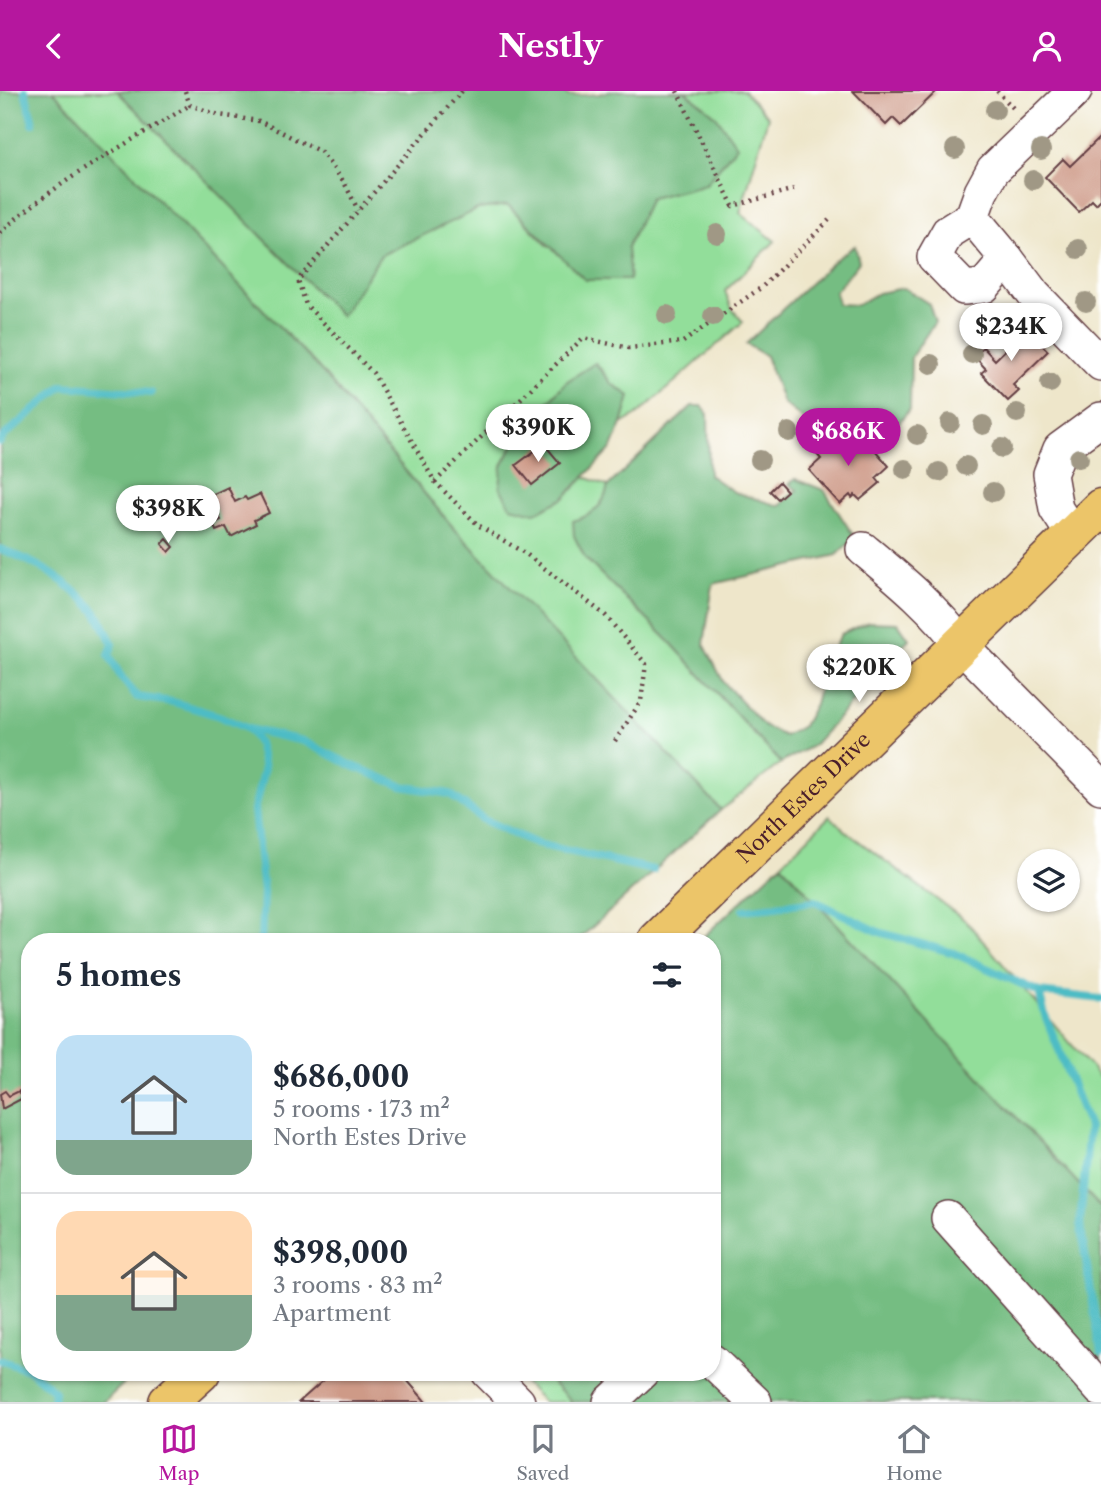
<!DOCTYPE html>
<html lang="en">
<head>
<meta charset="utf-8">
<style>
	:root { --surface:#fff; --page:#f2f2f3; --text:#1f2937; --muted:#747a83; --line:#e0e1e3; --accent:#b5179e }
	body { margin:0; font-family:"Libre Caslon Text",serif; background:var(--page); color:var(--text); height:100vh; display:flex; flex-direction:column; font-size:26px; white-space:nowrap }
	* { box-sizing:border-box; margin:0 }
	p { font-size:23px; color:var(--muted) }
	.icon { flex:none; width:38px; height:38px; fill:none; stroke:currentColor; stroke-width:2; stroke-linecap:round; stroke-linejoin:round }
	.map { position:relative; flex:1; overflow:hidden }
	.side { position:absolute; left:21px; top:842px; width:700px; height:448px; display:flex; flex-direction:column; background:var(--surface); border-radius:28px; box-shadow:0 2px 5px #0004 }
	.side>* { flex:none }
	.fabs { position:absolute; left:1017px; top:758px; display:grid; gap:14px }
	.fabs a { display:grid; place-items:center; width:63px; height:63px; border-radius:50%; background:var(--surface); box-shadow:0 2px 5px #0004; font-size:35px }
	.price { position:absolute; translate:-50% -60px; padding:0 16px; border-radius:24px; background:#fff; color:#222; font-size:23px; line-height:46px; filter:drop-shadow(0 2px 4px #0008) }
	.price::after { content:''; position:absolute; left:50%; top:42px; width:21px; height:16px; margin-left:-10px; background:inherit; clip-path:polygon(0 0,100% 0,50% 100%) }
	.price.selected { background:var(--accent); color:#fff }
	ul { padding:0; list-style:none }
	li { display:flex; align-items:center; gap:21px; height:175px; padding:0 35px }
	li+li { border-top:2px solid var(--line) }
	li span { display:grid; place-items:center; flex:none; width:196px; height:140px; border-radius:21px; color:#555 }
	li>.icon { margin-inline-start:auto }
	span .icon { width:84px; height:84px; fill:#fffc; stroke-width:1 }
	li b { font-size:30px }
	h2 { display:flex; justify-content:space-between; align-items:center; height:84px; padding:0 35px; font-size:30px }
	header { display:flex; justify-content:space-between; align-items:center; height:91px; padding:0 35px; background:var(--accent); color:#fff; font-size:32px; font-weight:700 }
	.dock { display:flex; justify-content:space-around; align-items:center; height:98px; border-top:2px solid var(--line); background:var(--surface); font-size:19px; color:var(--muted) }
	.dock a { display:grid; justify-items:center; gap:4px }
	.dock .selected { color:var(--accent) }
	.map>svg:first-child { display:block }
	.green { fill:#92de9a; stroke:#6e7e62; stroke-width:2 }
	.forest { fill:#75bd82; stroke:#606e56; stroke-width:2 }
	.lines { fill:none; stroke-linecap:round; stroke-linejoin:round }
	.stream { stroke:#4ebcc5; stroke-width:8 }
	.building { fill:#ce9a87 }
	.minor-casing { stroke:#633d43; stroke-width:36 }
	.major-casing { stroke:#633d43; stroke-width:41 }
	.path { stroke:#633d43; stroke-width:4.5; stroke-dasharray:2 5; stroke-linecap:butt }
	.minor { stroke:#fff; stroke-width:33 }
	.major { stroke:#ecc569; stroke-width:38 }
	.tree { fill:#a09885 }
	.labels { text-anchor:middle; stroke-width:5; stroke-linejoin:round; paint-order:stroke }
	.street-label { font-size:21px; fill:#4a1f2b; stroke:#fff }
</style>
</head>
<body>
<header><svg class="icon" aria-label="back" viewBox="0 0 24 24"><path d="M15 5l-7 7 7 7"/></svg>Nestly<svg class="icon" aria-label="person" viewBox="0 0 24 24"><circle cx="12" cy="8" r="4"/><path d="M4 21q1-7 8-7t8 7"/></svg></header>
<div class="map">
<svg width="1101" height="1311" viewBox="0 0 1101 1311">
	<rect width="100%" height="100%" fill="#fff"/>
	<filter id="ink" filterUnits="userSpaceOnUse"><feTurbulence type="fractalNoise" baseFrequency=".0143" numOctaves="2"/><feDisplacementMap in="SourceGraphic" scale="14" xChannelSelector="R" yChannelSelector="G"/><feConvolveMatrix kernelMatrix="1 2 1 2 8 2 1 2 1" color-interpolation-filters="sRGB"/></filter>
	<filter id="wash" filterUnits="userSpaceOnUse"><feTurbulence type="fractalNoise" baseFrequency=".00686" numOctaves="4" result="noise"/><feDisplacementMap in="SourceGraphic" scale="28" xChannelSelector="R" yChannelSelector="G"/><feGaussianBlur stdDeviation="1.57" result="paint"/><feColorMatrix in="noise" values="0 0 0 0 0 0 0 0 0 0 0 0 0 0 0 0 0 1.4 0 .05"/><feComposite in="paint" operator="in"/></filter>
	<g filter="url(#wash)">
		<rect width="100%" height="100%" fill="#eee6ca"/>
		<!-- green -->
		<g class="green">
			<polygon points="53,0 117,0 341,225 381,164 478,118 508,114 549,156 627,157 650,107 706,93 715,24 685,0 744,0 768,26 740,122 775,150 725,200 732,218 743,231 637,324 622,333 630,305 612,293 596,272 566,291 521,341 502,374 563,408 585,386 608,395 605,409 589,425 585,467 671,552 781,672 721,719 457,441 319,277"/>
			<polygon points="830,725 844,739 967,831 1101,988 1101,1117 781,773"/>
			<polygon points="513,1281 541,1281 573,1311 544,1311"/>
		</g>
		<!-- forest -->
		<g class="forest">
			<polygon points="0,0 53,0 319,277 451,434 721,719 577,850 30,850 30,1281 136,1281 104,1311 0,1311"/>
			<polygon points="117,0 563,0 568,5 599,3 611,0 685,0 715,24 737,55 706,93 650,107 627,157 630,189 585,189 508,114 478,118 381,164 341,225"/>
			<polygon points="855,155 859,171 835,201 838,213 857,214 878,202 904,197 929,213 935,231 911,266 910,318 878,357 842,323 818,340 783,312 766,265 746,253 836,168"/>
			<polygon points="595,272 612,293 630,305 622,333 612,357 563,408 535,422 511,416 500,397 502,375 521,341 566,291"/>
			<path d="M 692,315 L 702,315 L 708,323 L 709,384 L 734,401 L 779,415 L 797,399 L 789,393 L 795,388 L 824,399 L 855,447 L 837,464 L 713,493 L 704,553 L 724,592 L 765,636 L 785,645 L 803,635 L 815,613 L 826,572 L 841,543 L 868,531 L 898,532 L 909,548 L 814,654 L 781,672 L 671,552 L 585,467 L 574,445 L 573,430 C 593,424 604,415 608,395 Z"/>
			<polygon points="781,773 1101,1117 1101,1311 573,1311 541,1281 712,1281 712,850 699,850"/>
		</g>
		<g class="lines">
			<!-- stream -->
			<g class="stream">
				<polyline points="25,0 33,32"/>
				<polyline points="0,351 4,345 62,295 151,302"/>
				<path d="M 0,458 C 35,470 70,491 95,520 C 102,529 107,543 113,553 L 109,564 L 121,586 L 137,606 L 173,611 L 219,625 L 248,638 L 303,650 L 353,675 L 402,695 L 450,703 L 484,729 L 537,753 L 653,779"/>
				<polyline points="248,638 258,652 264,677 254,719 263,801 261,850"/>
				<polyline points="744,819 815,810 879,841 954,862 1039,901 1101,908"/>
				<polyline points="1039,901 1045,924 1089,1036 1080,1132 1101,1262"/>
				<polyline points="0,1269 30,1280"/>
				<polyline points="32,1281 54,1300 53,1311"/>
			</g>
		</g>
		<g id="blocks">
			<!-- building -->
			<g class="building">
				<polygon points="853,0 937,0 901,35 893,27 886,34"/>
				<polygon points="1101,45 1101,108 1096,113 1092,109 1079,121 1045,86 1063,68 1070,75"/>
				<polygon points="1027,238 1048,260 1013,294 1019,300 1008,310 981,282 986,278 974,265 983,256 995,269"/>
				<polygon points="860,342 889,375 876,387 880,392 860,409 855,404 852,407 850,404 840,413 809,379 821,368 815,361 834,343 845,355"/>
				<polygon points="544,353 560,372 532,394 516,374"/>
				<polygon points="779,391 787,400 778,408 770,400"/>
				<polygon points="228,396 235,411 245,406 247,409 260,403 269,422 254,429 256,433 231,446 226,436 216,440 213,433 221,429 209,405"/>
				<polygon points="167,448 174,456 169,461 162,453"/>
				<polygon points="5,1000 9,1005 19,1000 23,1007 2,1018 0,1003"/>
				<polygon points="333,1281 400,1281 426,1311 299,1311"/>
			</g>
		</g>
	</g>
	<g filter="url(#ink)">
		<use href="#blocks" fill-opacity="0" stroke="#633d43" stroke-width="2"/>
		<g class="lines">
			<!-- minor casing -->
			<g class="minor-casing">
				<g id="minor">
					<polyline points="972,126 1007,168 984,195 964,197 934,166 948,141 972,126 981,101 993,79 1075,0"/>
					<polyline points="1007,168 1034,204 1101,273"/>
					<polyline points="1073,444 1056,418 1050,383 1060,358 1101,328"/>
					<path d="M 863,458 C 898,487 935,517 962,555 L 1101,696"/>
					<polyline points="948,1127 1101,1299"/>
					<polyline points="712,1270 755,1311"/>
					<polyline points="488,1281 518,1311"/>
					<polyline points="610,1311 642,1281"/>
				</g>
			</g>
			<!-- major casing -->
			<g class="major-casing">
				<g id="major">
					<path id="s1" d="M 657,850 L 1101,417"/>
					<polyline points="168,1311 201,1281"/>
				</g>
			</g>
			<!-- path -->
			<g class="path">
				<polyline points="185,0 190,14 219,24 259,30 321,61 344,91 358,119"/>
				<polyline points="462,0 298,189 306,214 373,282 435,391 478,434 526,463 605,524 646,573 641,610 613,653"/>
				<polyline points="677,0 733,115 798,97"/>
				<polyline points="997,0 1016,20"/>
				<path d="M 0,142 C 56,90 125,54 190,14"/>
				<polyline points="435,391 583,247 629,257 683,251 762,196 829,129"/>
			</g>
			<!-- minor -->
			<use href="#minor" class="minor"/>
			<!-- major -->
			<use href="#major" class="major"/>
		</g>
		<!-- trees -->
		<g class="tree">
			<circle cx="995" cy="19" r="10"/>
			<circle cx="955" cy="58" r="10"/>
			<circle cx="1041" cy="59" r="10"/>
			<circle cx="1033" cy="89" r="10"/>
			<circle cx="717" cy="143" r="10"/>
			<circle cx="1078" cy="158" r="10"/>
			<circle cx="1086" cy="211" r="10"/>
			<circle cx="667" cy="224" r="10"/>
			<circle cx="713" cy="225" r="10"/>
			<circle cx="1004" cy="235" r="10"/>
			<circle cx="972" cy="263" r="10"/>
			<circle cx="931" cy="273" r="10"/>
			<circle cx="1050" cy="292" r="10"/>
			<circle cx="1017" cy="322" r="10"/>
			<circle cx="950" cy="332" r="10"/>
			<circle cx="983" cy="334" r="10"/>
			<circle cx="789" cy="341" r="10"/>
			<circle cx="917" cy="344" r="10"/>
			<circle cx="1002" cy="357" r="10"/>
			<circle cx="1079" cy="367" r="10"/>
			<circle cx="760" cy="369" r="10"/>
			<circle cx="966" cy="375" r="10"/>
			<circle cx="905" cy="378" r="10"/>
			<circle cx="939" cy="381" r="10"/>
			<circle cx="993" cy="401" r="10"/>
		</g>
	</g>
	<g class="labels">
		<!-- street labels -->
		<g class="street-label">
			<text dy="7" stroke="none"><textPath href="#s1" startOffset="205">North Estes Drive</textPath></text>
		</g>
	</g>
</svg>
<div class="fabs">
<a><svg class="icon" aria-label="layers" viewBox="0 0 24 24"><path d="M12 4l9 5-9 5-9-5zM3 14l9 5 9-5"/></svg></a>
</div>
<b class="price" style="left:1011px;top:272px">$234K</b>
<b class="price" style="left:538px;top:373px">$390K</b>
<b class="price selected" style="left:848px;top:377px">$686K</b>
<b class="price" style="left:168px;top:454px">$398K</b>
<b class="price" style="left:859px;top:613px">$220K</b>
<section class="side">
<h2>5 homes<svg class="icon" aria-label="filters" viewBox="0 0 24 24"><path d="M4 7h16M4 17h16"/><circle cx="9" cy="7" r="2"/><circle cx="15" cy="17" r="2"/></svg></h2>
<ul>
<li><span style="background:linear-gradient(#bfe0f5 75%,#7fa58c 0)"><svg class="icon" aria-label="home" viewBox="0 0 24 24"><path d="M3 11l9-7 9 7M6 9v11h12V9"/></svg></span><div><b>$686,000</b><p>5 rooms · 173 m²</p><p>North Estes Drive</p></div></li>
<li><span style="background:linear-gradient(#ffd9b3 60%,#7fa58c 0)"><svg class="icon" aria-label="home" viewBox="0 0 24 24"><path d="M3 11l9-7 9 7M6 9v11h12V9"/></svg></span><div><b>$398,000</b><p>3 rooms · 83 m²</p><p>Apartment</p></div></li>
</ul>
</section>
</div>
<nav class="dock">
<a class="selected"><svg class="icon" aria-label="map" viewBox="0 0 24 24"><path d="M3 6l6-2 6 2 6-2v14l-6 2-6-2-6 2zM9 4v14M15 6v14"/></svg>Map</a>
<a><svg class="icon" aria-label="saved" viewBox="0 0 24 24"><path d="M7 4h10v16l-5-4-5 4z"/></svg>Saved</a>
<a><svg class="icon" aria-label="home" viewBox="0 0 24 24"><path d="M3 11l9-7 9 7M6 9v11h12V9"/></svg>Home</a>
</nav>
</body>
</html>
